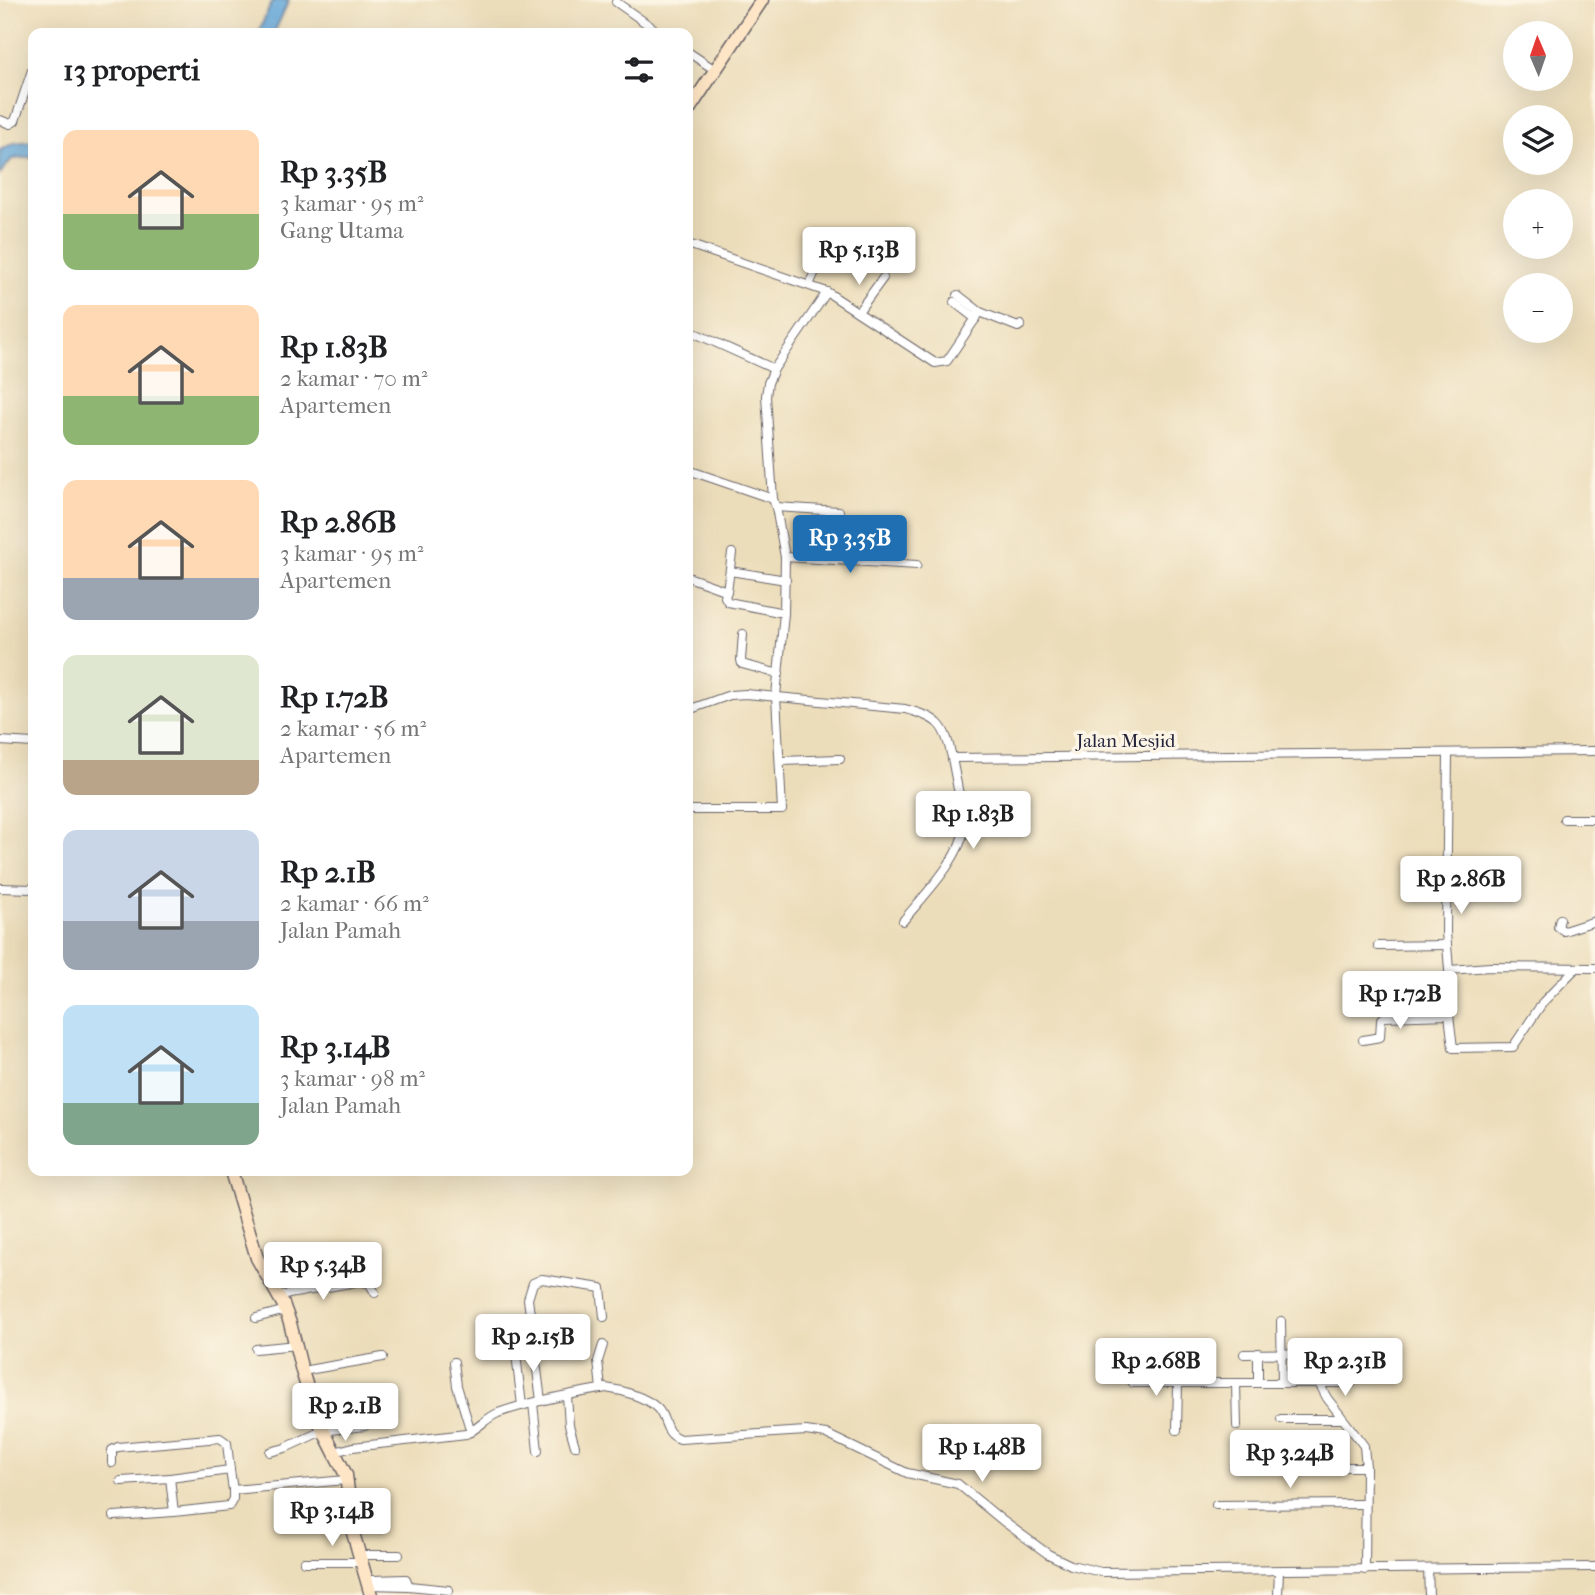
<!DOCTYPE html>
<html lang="id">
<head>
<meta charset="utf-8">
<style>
	:root { --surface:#fff; --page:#f6f6f6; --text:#202124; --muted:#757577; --accent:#1f6fb2 }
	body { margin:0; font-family:"IM FELL French Canon",serif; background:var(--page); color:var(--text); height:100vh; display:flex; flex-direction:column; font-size:26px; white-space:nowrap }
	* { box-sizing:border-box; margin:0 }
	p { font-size:23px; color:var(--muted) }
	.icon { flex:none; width:38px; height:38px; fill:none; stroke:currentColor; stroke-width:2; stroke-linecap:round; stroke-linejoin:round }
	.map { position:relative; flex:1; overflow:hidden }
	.panel { position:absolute; left:28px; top:28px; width:665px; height:1148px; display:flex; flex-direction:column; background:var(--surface); border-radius:14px; box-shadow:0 7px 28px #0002 }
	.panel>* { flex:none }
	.needle { width:46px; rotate:358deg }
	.buttons { position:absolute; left:1503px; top:21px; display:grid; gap:14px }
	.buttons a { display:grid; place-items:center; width:70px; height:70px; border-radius:50%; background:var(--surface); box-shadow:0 7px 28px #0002; font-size:35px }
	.price { position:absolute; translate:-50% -60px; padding:0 16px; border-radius:7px; background:#fff; color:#222; font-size:23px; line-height:46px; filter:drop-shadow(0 2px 4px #0008) }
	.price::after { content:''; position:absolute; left:50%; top:42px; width:21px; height:16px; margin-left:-10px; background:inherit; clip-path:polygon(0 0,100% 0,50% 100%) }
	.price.active { background:var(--accent); color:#fff }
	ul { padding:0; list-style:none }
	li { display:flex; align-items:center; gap:21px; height:175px; padding:0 35px }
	li span { display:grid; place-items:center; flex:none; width:196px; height:140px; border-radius:14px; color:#555 }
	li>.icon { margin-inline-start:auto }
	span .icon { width:84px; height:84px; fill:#fffc; stroke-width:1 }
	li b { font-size:30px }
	h2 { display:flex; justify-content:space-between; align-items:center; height:84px; padding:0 35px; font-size:30px }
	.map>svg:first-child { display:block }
	.water { fill:#65a7d9; stroke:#44648a; stroke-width:2 }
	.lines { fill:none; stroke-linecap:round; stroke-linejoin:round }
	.street-casing { stroke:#696367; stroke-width:10 }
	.secondary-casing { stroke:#696367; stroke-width:15 }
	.street { stroke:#fff; stroke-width:8 }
	.secondary { stroke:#fee5c5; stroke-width:12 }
	.labels { text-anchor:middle; stroke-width:7; stroke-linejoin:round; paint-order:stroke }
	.street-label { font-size:19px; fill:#22223b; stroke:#fcf5e5 }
</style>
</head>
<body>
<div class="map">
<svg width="1595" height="1595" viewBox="0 0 1595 1595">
	<rect width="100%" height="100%" fill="#fcf5e5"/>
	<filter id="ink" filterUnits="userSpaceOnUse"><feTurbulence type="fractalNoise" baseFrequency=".0143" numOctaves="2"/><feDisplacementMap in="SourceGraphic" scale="14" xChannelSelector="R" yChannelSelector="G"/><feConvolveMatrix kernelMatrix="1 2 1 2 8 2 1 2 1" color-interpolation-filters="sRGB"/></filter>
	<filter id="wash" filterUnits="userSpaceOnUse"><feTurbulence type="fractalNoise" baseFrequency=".00686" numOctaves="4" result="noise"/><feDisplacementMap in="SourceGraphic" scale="28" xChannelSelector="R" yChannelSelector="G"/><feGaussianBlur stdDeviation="1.57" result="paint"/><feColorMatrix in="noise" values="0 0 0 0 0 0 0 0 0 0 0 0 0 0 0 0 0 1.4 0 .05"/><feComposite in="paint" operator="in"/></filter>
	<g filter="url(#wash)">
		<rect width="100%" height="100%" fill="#ecddba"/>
		<!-- water -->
		<g class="water">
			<polygon points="273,0 289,0 274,33 258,33"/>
			<polygon points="33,141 33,157 12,159 0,174 0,150 14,143"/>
		</g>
	</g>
	<g filter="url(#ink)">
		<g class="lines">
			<!-- street casing -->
			<g class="street-casing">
				<g id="street">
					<polyline points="616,2 660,33"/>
					<polyline points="688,52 715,70"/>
					<polyline points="0,120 10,124 15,121 33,67"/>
					<polyline points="688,244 827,292 935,363 947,361 980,312"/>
					<polyline points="809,285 831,236"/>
					<polyline points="958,295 980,312 1018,327 1021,325"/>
					<polyline points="954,302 976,319"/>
					<polyline points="858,312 883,278"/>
					<polyline points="688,330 774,369"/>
					<polyline points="688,470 773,499"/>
					<polyline points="776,507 839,511"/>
					<polyline points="785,557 917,565"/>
					<polyline points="730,571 786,580"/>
					<polyline points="688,577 727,591 732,553"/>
					<polyline points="727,591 725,597 728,602 784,613"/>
					<polyline points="743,634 741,660 742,664 779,674"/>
					<path d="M 688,710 L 730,695 L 746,694 L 905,709 C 939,718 945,724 952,758 L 1595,751"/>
					<polyline points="0,741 33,743"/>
					<polyline points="1448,753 1446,932 1449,970 1449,1015 1453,1048 1513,1047 1543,1002 1576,968"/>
					<polyline points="781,761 840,759"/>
					<polyline points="688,810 782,810 776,696 784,613 785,557 776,507 773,499 766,396 768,383 774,369 827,292"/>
					<polyline points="1564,819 1595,819"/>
					<polyline points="0,888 33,889"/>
					<polyline points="1560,919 1558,927 1564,931 1595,921"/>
					<path d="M 903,921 C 924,895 960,860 965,826 L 952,758"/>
					<polyline points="1378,946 1447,945"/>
					<polyline points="1449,970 1490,967 1595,968"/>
					<polyline points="1363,1040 1380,1037 1381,1020 1384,1017 1449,1015"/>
					<polyline points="278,1296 361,1281 370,1284 375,1293"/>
					<polyline points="256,1318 286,1310"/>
					<polyline points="1281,1321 1282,1383"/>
					<polyline points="515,1345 522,1406"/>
					<polyline points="256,1349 296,1345"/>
					<polyline points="1244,1354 1339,1353"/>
					<polyline points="454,1362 457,1386 471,1432"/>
					<polyline points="302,1371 383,1357"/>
					<polyline points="1133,1383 1319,1383 1327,1398 1364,1446 1366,1467 1365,1570"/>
					<polyline points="1258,1383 1258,1353"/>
					<polyline points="1319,1383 1351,1383"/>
					<polyline points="1236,1384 1237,1426"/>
					<polyline points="601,1389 598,1361 603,1345"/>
					<polyline points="567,1396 569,1425 575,1446"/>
					<polyline points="541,1401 528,1299 533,1283 542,1279 601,1288 604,1317"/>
					<polyline points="533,1403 538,1451"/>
					<polyline points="1281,1419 1342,1419"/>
					<polyline points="1177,1430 1178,1384"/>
					<polyline points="270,1452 285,1448 322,1431 365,1426"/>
					<path d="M 334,1452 L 353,1447 L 466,1434 C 478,1429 486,1418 498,1413 C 532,1401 570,1394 606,1388 C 621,1390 647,1397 658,1409 C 667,1419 664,1434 680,1439 L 806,1431 L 826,1434 L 907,1473 L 958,1484 L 1003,1521 L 1048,1554 L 1071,1565 L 1101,1572 L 1595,1567"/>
					<polyline points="112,1463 112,1450 118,1447 220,1438 227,1443 230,1470"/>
					<polyline points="1234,1467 1366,1467"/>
					<polyline points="170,1478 174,1512"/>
					<polyline points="121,1481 170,1478 230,1470 233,1490 346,1480"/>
					<polyline points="1216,1505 1365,1504"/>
					<polyline points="114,1516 174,1512 229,1506 233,1499 233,1490"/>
					<polyline points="359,1555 399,1555"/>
					<polyline points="304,1562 361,1562"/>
					<polyline points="1428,1569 1429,1595"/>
					<polyline points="373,1580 406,1579 409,1586"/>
					<polyline points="368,1585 409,1586 449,1590"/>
					<polyline points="1278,1595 1279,1571"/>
				</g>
			</g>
			<!-- secondary casing -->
			<g class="secondary-casing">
				<g id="secondary">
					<polyline points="688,111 762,0"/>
					<polyline points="231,1171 257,1258 283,1304 290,1323 302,1371 316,1416 346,1475 353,1533 371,1595"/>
				</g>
			</g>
			<!-- street -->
			<use href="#street" class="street"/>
			<!-- secondary -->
			<use href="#secondary" class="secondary"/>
		</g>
	</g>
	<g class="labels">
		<!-- street labels -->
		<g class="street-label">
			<text x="1126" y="747">Jalan Mesjid</text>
		</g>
	</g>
</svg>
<div class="buttons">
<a><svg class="needle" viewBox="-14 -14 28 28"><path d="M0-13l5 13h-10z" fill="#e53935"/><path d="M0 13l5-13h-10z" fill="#757577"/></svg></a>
<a><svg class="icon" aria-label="layers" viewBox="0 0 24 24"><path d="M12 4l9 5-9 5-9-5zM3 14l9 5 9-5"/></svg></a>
<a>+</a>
<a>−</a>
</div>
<b class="price" style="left:859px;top:287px">Rp 5.13B</b>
<b class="price active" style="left:850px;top:575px">Rp 3.35B</b>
<b class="price" style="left:973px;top:851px">Rp 1.83B</b>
<b class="price" style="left:1461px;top:916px">Rp 2.86B</b>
<b class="price" style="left:1400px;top:1031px">Rp 1.72B</b>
<b class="price" style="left:323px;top:1302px">Rp 5.34B</b>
<b class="price" style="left:533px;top:1374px">Rp 2.15B</b>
<b class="price" style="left:1156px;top:1398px">Rp 2.68B</b>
<b class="price" style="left:1345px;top:1398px">Rp 2.31B</b>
<b class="price" style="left:345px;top:1443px">Rp 2.1B</b>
<b class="price" style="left:982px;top:1484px">Rp 1.48B</b>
<b class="price" style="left:1290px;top:1490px">Rp 3.24B</b>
<b class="price" style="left:332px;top:1548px">Rp 3.14B</b>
<section class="panel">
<h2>13 properti<svg class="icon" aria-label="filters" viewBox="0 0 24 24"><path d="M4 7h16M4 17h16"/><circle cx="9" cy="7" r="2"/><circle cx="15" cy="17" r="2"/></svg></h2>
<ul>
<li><span style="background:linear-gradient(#ffd9b3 60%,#8fb573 0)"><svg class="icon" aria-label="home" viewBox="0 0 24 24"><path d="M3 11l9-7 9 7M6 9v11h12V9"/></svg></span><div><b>Rp 3.35B</b><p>3 kamar · 95 m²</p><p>Gang Utama</p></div></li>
<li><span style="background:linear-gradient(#ffd9b3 65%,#8fb573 0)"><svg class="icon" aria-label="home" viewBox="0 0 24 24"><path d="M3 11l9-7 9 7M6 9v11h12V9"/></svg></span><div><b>Rp 1.83B</b><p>2 kamar · 70 m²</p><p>Apartemen</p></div></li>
<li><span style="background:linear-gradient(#ffd9b3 70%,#9aa5b1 0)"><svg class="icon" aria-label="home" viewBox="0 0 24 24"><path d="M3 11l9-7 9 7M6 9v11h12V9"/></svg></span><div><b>Rp 2.86B</b><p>3 kamar · 95 m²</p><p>Apartemen</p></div></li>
<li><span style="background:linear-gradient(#dfe7d0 75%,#b9a48a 0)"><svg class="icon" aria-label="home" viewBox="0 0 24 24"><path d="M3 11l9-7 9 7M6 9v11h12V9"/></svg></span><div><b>Rp 1.72B</b><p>2 kamar · 56 m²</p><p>Apartemen</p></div></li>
<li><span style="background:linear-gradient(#c9d6e8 65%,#9aa5b1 0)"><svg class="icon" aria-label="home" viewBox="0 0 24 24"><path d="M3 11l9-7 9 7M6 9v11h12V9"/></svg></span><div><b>Rp 2.1B</b><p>2 kamar · 66 m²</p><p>Jalan Pamah</p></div></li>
<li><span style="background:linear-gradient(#bfe0f5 70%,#7fa58c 0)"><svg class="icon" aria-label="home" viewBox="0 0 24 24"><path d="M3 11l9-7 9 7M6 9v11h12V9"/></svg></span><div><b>Rp 3.14B</b><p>3 kamar · 98 m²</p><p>Jalan Pamah</p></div></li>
</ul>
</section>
</div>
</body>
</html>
